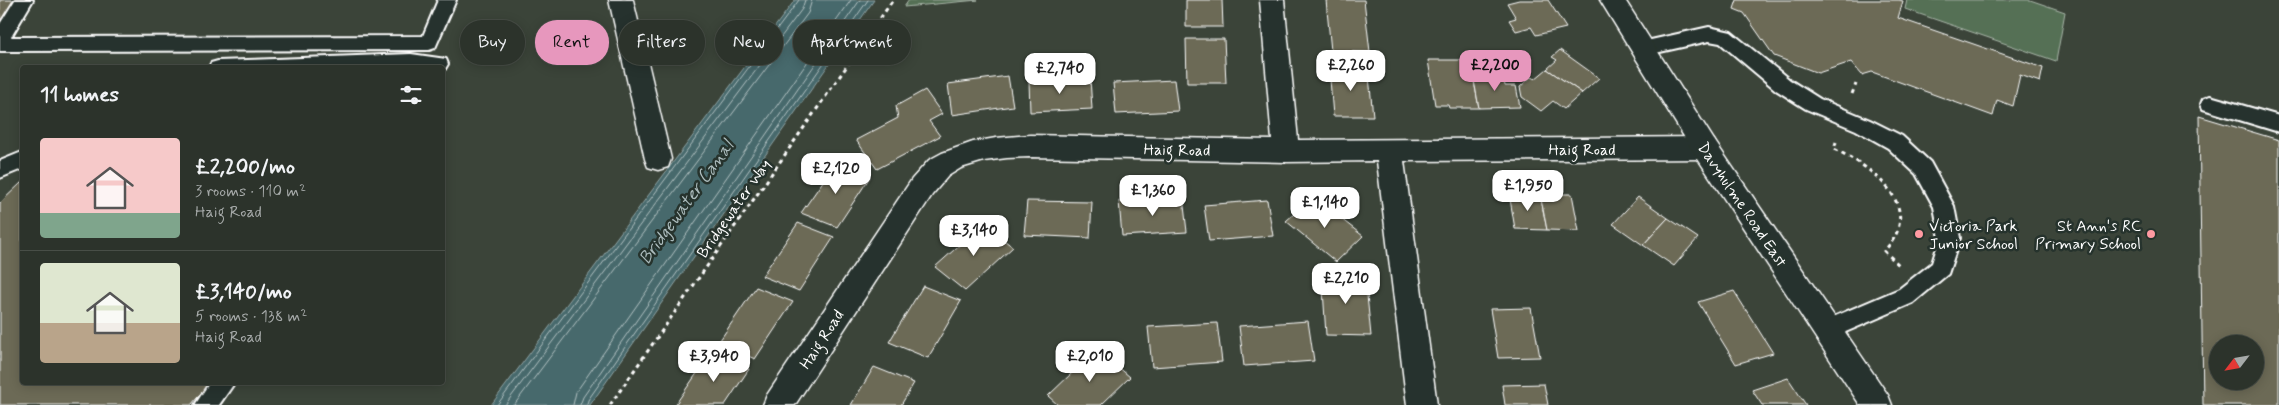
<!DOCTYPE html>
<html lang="en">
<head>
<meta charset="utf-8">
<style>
	:root { --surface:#2c332b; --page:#383f37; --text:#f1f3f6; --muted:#a6aaa9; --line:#484e47; --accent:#e797bd }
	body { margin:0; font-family:Mynerve,sans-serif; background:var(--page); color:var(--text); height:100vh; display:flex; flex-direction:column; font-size:19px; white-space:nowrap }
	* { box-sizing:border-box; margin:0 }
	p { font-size:16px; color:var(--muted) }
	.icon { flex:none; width:28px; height:28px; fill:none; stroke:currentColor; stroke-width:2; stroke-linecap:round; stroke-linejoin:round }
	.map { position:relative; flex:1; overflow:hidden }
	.side { position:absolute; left:20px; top:65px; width:425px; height:320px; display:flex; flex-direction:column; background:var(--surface); border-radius:5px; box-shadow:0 2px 12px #0003,0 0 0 1px var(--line) }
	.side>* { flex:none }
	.guide { position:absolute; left:460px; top:20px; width:475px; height:45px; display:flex; gap:10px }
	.needle { width:32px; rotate:239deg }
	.buttons { position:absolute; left:2209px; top:335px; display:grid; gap:10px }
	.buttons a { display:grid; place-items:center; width:55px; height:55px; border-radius:50%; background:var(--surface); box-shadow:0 2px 12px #0003,0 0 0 1px var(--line); font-size:25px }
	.price { position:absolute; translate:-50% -42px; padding:0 11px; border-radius:10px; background:#fff; color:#222; font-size:16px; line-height:32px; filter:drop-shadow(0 1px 2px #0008) }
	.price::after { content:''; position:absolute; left:50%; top:30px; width:15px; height:11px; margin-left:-8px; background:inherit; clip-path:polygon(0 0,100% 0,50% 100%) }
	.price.current { background:var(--accent); color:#111 }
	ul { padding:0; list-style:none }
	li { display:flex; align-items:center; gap:15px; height:125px; padding:0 20px }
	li+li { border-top:1px solid var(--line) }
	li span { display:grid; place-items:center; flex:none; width:140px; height:100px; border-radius:5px; color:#555 }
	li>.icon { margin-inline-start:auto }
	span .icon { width:60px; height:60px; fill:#fffc; stroke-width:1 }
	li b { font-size:21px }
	h2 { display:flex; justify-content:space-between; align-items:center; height:60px; padding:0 20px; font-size:21px }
	.chip { padding:0 18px; border-radius:22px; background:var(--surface); box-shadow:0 2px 12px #0003,0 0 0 1px var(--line); font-size:18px; line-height:45px }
	.chip.current { background:var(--accent); color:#111 }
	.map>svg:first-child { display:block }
	.green { fill:#546f55; stroke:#aab7aa }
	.water { fill:#46696c; stroke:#90a5a7 }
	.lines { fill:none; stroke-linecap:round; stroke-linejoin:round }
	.shore { stroke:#b5c3c4; stroke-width:1 }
	.building { fill:#6c6a56; stroke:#fff; fill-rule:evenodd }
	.service-casing { stroke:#fff; stroke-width:4 }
	.minor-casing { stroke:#fff; stroke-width:3 }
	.tertiary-casing { stroke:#fff; stroke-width:3 }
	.path { stroke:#fff; stroke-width:3; stroke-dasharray:4 4; stroke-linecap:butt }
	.service { fill:#26332d; fill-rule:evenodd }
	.minor { fill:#26332d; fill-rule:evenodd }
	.tertiary { fill:#26332d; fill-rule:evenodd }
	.poi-dot { fill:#ff9aa2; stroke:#26332d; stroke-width:2 }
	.labels { text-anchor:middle; stroke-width:5; stroke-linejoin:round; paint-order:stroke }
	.street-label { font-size:16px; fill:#fff; stroke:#26332d }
	.poi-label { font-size:16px; fill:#fff; stroke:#26332d; text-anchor:start }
	.water-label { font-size:18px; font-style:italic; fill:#acbcbd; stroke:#26332d }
</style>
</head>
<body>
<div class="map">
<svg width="2279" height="405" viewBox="0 0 2279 405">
	<rect width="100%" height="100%" fill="#3b4439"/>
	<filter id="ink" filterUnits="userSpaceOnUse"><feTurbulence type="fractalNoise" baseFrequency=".02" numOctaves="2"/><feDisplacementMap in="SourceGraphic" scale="10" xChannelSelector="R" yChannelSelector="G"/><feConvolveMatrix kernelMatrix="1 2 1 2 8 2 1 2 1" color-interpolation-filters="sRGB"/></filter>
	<g filter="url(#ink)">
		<!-- green -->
		<g class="green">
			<polygon points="909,0 978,0 904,7"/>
			<polygon points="1907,0 2030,0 2065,12 2056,61 1905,9"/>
		</g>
		<!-- water -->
		<polygon class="water" points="795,0 874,0 590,405 491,405"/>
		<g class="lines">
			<!-- shore -->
			<g class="shore">
				<polyline points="497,405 799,0"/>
				<polyline points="505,405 802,9 805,0"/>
				<polyline points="514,405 808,13 812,0"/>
				<polyline points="573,405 576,392 851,0"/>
				<polyline points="580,405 583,397 860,0"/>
				<polyline points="587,405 588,400 868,0"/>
			</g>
		</g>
		<!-- building -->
		<g class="building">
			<polygon points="0,0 17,0 0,26"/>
			<polygon points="1186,0 1222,0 1223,27 1186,27"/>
			<polygon points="1326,0 1364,0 1370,52 1331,51"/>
			<polygon points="1519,0 1548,0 1566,28 1536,35 1531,27 1516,31 1509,20 1516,18 1507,3"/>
			<polygon points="1737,0 1899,0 1903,1 1898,18 2043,68 2040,82 2020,75 2013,106 1997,100 1993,116 1872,72 1862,75 1851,62 1818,73 1774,56 1744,13 1734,9"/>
			<polygon points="1186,39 1224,39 1226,83 1187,83"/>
			<polygon points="1560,50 1599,78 1582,93 1547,69 1557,60 1552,57"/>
			<polygon points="1428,60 1470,60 1479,108 1449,108 1448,105 1435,105"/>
			<polygon points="1329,67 1368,67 1373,116 1333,116"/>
			<polygon points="1547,69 1582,93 1564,109 1553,101 1541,111 1522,97 1520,87 1531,77 1535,79"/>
			<polygon points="1473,75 1503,75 1505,86 1516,86 1520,107 1479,108"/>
			<polygon points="1008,76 1013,106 952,115 948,84"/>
			<polygon points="1090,78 1092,109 1030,112 1029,81"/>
			<polygon points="1174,80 1178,111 1116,114 1113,83"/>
			<polygon points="925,90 942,114 929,121 940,136 877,169 856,140 898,118 896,106"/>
			<path d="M 2199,116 L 2279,140 L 2279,405 L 2203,405 ZM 2218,344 L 2255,344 L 2255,381 L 2218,381 Z"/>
			<polygon points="835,164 870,177 837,227 801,213"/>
			<polygon points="22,182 22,382 211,382 191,405 0,405 0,203"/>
			<polygon points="1509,193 1540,194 1547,230 1515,229"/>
			<polygon points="1540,194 1572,194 1579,231 1547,230"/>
			<polygon points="1183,197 1187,232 1122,236 1119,201"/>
			<polygon points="1313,197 1363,236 1336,262 1286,221"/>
			<polygon points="1638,197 1668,218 1643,245 1613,224"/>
			<polygon points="1267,200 1273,236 1209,241 1204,205"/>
			<polygon points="1027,201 1092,202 1090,238 1024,235"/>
			<polygon points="1668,218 1698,238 1674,266 1643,245"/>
			<polygon points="798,223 834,237 799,291 762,276"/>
			<polygon points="983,224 1013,247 965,291 935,267"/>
			<polygon points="1322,274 1365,275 1371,336 1326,335"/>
			<polygon points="923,286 961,301 928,358 889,342"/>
			<polygon points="756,287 793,302 755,359 718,343"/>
			<polygon points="1734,291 1773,353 1736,364 1698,302"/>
			<polygon points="1531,308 1540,357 1498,358 1490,309"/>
			<polygon points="1308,321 1314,361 1244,366 1239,326"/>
			<polygon points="1217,323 1222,362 1152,367 1148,327"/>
			<polygon points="1097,349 1130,377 1101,405 1058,405 1048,396"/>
			<polygon points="711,353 749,369 725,405 675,405"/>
			<polygon points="874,367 914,383 901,405 851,405"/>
			<polygon points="1788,378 1806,405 1762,405 1752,390"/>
			<polygon points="1544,384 1548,405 1505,405 1502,385"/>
		</g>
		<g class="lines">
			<!-- service casing -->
			<g class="service-casing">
				<g id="service">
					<polygon points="15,0 33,0 11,37 423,36 438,0 456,0 435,48 429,50 0,51 0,24"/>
					<polygon points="1709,27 1731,32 1790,80 1820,99 1870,120 1902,136 1930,162 1954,206 1960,238 1948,274 1913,303 1827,340 1819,337 1816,330 1819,323 1899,289 1932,263 1940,238 1934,207 1916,174 1888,148 1856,130 1806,109 1776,90 1720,43 1709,41 1642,56 1635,54 1633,49 1635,44 1642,42"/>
					<polygon points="411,54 446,59 448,64 442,74 442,68 209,68 211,63 218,61"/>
					<polygon points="2210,96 2279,116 2279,132 2203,109 2201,104 2203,99"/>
					<polygon points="22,152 22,169 0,178 0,161"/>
					<polygon points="210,382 235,382 219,405 195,405"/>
				</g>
			</g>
			<!-- minor casing -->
			<g class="minor-casing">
				<g id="minor">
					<polygon points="609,0 633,0 671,159 668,167 658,170 648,167 645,159"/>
					<polygon points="1260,0 1284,0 1298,140 1705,137 1714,140 1718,148 1714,156 1705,159 1404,161 1437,405 1407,405 1377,161 1286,162 1030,157 1007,158 984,161 961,168 948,176 932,195 795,405 763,405 767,395 912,179 929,160 942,153 973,142 996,138 1030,135 1272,140"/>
				</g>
			</g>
			<!-- tertiary casing -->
			<g class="tertiary-casing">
				<polygon id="tertiary" points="1600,0 1625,0 1714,140 1888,395 1892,405 1860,405 1696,156"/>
			</g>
			<!-- path -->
			<g class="path">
				<polyline points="1852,94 1856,84"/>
				<path d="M 1836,142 L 1834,149 C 1872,167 1927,207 1884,251 L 1899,265"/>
				<polyline points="610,405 893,0"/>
			</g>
			<!-- service -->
			<use href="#service" class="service"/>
			<!-- minor -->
			<use href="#minor" class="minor"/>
			<!-- tertiary -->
			<use href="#tertiary" class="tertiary"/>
		</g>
	</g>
	<!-- markers -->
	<g class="poi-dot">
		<circle cx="1919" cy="234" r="5"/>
		<circle cx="2151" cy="234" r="5"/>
	</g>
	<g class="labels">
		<!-- street labels -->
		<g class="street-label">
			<text transform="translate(1177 149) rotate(1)" y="6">Haig Road</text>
			<text x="1582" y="155">Haig Road</text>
			<text transform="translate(1743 204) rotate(56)" y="6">Davyhulme Road East</text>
			<text transform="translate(733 208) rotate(-55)" y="6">Bridgewater Way</text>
			<text transform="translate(821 339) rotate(-57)" y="6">Haig Road</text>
		</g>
		<!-- poi labels -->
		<g class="poi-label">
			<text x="1929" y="231">Victoria Park<tspan x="1929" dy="18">Junior School</tspan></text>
			<text x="2141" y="231" text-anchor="end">St Ann's RC<tspan x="2141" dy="18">Primary School</tspan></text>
		</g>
		<!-- water labels -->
		<g class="water-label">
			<text transform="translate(686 202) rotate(-54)" y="6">Bridgewater Canal</text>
		</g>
	</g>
</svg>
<div class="buttons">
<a><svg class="needle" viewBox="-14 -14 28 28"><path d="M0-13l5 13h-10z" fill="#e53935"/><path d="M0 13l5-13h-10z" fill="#a6aaa9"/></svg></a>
</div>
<b class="price" style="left:1351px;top:92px">£2,260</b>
<b class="price current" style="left:1495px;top:92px">£2,200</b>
<b class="price" style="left:1060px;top:95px">£2,740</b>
<b class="price" style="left:836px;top:195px">£2,120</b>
<b class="price" style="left:1528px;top:212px">£1,950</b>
<b class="price" style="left:1153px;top:217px">£1,360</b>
<b class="price" style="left:1325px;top:229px">£1,140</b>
<b class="price" style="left:974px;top:257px">£3,140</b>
<b class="price" style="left:1346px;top:305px">£2,210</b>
<b class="price" style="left:714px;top:383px">£3,940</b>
<b class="price" style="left:1090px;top:383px">£2,010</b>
<div class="guide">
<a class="chip">Buy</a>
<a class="chip current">Rent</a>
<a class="chip">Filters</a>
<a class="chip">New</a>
<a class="chip">Apartment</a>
</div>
<section class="side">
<h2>11 homes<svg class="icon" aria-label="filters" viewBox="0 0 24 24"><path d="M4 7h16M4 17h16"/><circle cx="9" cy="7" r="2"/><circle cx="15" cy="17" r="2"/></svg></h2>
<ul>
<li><span style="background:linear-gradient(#f6c9c9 75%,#7fa58c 0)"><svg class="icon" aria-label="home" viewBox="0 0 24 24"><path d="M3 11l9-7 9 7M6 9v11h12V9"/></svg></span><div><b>£2,200/mo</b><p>3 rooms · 110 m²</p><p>Haig Road</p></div></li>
<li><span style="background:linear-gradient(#dfe7d0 60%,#b9a48a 0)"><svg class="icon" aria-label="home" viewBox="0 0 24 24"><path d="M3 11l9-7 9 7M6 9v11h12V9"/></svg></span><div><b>£3,140/mo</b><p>5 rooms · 138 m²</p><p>Haig Road</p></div></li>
</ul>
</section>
</div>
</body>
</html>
